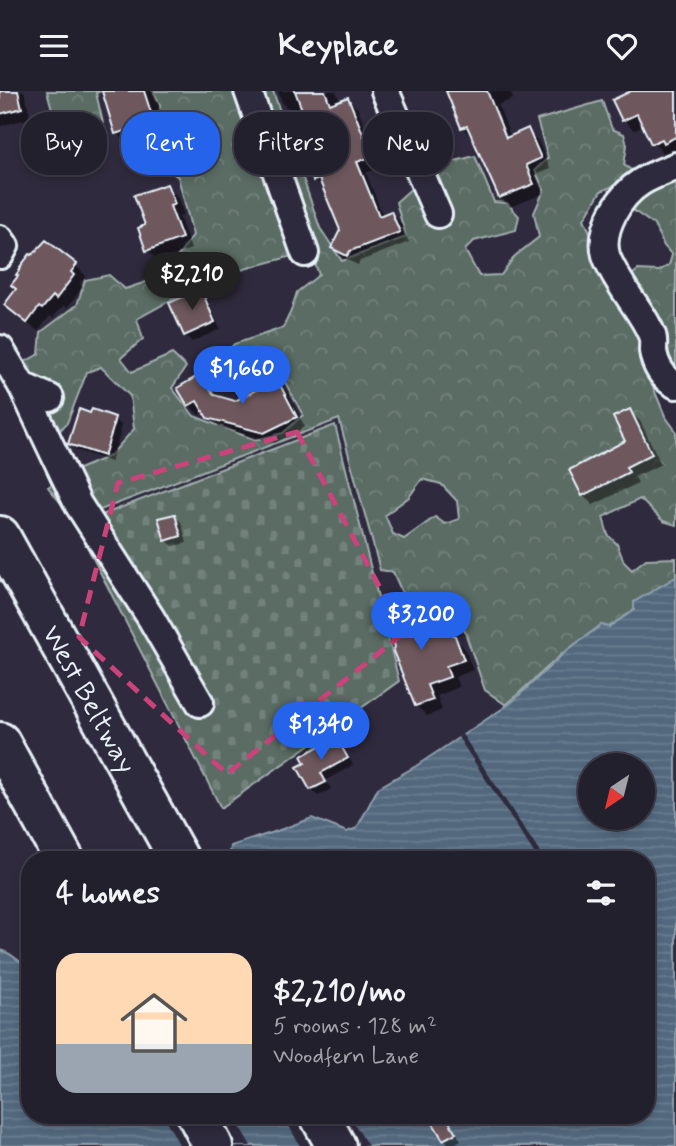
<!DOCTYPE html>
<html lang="en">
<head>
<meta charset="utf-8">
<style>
	:root { --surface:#23202e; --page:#2f2d3a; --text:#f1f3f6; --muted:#a3a3aa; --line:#403e4a; --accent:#2563eb }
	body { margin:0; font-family:Mynerve,sans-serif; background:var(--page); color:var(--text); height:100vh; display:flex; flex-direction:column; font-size:26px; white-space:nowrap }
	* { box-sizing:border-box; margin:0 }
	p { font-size:23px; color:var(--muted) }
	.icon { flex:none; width:38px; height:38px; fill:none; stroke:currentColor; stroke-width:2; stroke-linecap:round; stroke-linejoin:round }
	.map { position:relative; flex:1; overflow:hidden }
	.panel { position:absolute; left:21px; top:760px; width:634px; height:273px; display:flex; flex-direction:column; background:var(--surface); border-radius:28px; box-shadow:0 4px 10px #0003,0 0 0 2px var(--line) }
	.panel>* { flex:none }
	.hud { position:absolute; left:21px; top:21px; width:635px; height:63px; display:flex; gap:14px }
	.needle { width:46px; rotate:215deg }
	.buttons { position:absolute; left:578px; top:662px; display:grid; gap:14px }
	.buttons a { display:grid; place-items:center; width:77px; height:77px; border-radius:50%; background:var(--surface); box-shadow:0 4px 10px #0003,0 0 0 2px var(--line); font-size:35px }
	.price { position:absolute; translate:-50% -60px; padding:0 16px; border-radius:24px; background:var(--accent); color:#fff; font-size:23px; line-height:46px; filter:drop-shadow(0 2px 4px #0008) }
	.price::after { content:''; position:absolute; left:50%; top:42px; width:21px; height:16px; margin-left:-10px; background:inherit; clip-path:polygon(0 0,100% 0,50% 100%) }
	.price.active { background:#222; color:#fff }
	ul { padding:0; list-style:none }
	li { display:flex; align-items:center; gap:21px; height:175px; padding:0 35px }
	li+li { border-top:2px solid var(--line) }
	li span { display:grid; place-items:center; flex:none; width:196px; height:140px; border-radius:21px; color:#555 }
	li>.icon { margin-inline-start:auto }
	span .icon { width:84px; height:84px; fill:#fffc; stroke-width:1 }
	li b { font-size:30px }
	h2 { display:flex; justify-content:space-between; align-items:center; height:84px; padding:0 35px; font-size:30px }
	.pill { padding:0 24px; border-radius:28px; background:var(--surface); box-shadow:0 4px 10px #0003,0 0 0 2px var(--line); font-size:24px; line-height:63px }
	.pill.active { background:var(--accent); color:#fff }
	header { display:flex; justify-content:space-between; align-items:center; height:91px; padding:0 35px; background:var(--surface); font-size:32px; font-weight:700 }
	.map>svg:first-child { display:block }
	.forest { fill:url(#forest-crowns); stroke:#a1aeae; stroke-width:2; fill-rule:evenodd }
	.cemetery { fill:url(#cemetery-stones); stroke:#a1aeae; stroke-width:2 }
	.water { fill:url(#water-rules); stroke:#8e9fae; stroke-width:2; fill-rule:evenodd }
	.pier { fill:#2f2a3d }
	.shadow { fill:#0007 }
	.building { fill:#6e585d; stroke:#e8f1f8; stroke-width:2 }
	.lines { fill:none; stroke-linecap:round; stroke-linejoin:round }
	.minor-casing { stroke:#e8f1f8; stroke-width:32 }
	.highway-casing { stroke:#e8f1f8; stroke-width:44 }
	.minor { stroke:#2f2a3d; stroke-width:26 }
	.highway { stroke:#2f2a3d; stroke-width:38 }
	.marked { fill:none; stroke:#ca437a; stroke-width:5; stroke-dasharray:14 9; stroke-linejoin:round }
	.labels { text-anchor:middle; stroke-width:5; stroke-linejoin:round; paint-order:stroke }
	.street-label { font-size:28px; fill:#e8f1f8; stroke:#2f2a3d }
</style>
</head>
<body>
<header><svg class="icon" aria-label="menu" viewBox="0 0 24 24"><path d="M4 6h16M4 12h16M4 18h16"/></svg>Keyplace<svg class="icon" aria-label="heart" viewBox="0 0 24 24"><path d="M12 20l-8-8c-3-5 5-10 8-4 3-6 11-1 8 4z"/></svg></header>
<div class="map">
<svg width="676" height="1055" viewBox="0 0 676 1055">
	<defs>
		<pattern id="forest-crowns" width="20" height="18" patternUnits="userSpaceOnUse" patternTransform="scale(1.75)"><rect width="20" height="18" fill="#5a6c64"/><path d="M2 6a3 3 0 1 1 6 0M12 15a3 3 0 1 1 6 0" fill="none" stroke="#72817b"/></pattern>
		<pattern id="cemetery-stones" width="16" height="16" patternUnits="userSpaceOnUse" patternTransform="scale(1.75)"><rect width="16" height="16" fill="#5a6c64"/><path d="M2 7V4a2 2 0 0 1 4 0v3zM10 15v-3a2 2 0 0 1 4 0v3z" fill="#72817b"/></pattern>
		<pattern id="water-rules" width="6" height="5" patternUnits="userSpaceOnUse" patternTransform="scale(1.75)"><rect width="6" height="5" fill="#52687d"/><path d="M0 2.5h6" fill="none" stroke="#6b7e90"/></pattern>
	</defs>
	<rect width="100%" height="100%" fill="#2f2a3d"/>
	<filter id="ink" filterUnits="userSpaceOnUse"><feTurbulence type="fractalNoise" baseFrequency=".0143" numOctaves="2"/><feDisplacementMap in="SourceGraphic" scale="14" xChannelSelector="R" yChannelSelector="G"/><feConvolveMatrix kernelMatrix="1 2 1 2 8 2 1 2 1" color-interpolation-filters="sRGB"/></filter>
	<g filter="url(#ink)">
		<!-- forest -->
		<g class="forest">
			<polygon points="47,0 101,0 96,2 103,32 74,37 53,22"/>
			<path d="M 153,0 L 236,0 L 292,165 L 211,187 L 137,228 L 143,248 L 121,267 L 132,281 L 172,263 L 186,276 L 172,297 L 194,325 L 255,349 L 283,342 L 303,324 L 281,284 L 248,296 L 224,265 L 234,253 L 283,237 L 291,220 L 297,201 L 319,184 L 256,0 L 273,0 L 320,137 L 342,170 L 406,146 L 396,111 L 413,96 L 431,76 L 475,65 L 494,111 L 507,112 L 519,125 L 516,139 L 474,150 L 465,159 L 479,185 L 501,184 L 515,165 L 539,146 L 534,122 L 544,99 L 535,79 L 548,67 L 537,29 L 602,10 L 612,38 L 624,43 L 627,54 L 624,74 L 642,86 L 670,88 L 676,93 L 676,281 L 645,277 L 665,325 L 676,340 L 676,434 L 663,430 L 640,408 L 603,426 L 608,444 L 617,453 L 624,471 L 632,479 L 646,468 L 676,467 L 676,486 L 634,511 L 634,519 L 609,536 L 601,534 L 562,563 L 506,614 L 485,599 L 459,524 L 450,529 L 421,525 L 410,508 L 404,506 L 393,481 L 380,479 L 339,328 L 74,429 L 48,396 L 72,381 L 110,365 L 134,338 L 130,305 L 101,276 L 87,281 L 67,332 L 55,345 L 29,334 L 0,285 L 0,246 L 21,273 L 39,263 L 41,241 L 77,214 L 85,189 L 109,184 L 125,198 L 164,185 L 193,144 L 178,86 L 148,64 L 145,42 L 158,33 L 160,14 ZM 626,90 L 630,117 L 654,134 L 664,155 L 672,164 L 669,174 L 659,180 L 638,179 L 628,187 L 609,184 L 584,128 L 601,100 ZM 422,388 L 441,393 L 457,410 L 459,428 L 445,433 L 435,426 L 404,448 L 393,443 L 385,424 L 409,406 Z"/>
		</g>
		<!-- cemetery -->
		<polygon class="cemetery" points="335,334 399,590 221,717 76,434"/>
		<!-- water -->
		<path class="water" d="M 676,486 L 676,1055 L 0,1055 L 0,859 C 14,862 17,872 30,875 L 30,1024 L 646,1024 L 646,768 L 229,768 L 231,755 L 277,740 L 312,727 L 347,741 L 357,737 L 378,697 L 416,675 L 511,612 L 563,563 L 601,534 L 609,536 L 634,519 L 634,511 ZM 590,674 L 642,674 L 642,726 L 590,726 Z"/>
		<!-- pier -->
		<g class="pier">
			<polygon points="462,643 544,768 538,768 458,646"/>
			<polygon points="163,1024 233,1024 251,1055 180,1055"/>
			<polygon points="283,1024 349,1024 368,1055 300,1055"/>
		</g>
		<!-- shadow -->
		<g class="shadow">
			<polygon points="0,0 24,0 31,27 0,35"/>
			<polygon points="116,0 154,0 161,20 157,21 163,41 127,52 117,42"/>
			<polygon points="278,0 336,0 340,11 348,8 358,18 380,76 366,82 383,125 391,122 401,132 409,151 360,170 358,174 343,167 333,157 342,139 325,99 315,89 315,49 304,19 294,23 283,13"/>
			<polygon points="448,0 510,0 513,8 498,14 511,47 528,40 538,50 550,78 535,84 543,103 510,116 500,106 472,47 462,36"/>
			<polygon points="634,0 676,0 676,60 673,58 663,62 653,52 644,34 634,39 624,29"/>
			<polygon points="166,95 177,105 184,124 179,125 191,158 158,170 148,159"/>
			<polygon points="46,152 76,175 86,185 80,192 83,196 67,217 64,214 53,227 50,225 38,240 16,224 6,214 18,198 32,167"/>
			<polygon points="201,200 207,207 220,238 192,251 185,244"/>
			<polygon points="201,285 211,295 218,308 235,312 277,290 287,301 305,336 275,352 219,336 205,320 199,324 189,314"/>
			<polygon points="629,320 640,330 661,373 635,386 638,392 593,414 583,404 627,350"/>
			<polygon points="114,328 121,334 119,341 120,343 111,371 76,359 70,352"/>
			<polygon points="174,425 181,431 187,452 173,455 166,449"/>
			<polygon points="405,510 416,521 424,542 440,536 454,546 464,557 473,579 455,586 459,596 437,605 442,619 427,625 416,614"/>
			<polygon points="336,648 342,654 353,674 326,689 331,698 318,705 311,698 299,677"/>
			<polygon points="433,1024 445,1024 461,1049 451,1055 444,1048 431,1025"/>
		</g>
		<!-- building -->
		<g class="building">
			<polygon points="0,0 18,0 22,17 0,23"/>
			<polygon points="102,0 144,0 154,31 115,43"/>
			<polygon points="295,0 325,0 330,13 348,6 366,50 371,66 357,71 379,125 391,120 400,141 350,160 347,165 331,157 340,139 319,88 313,90 303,64 313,61 309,50 313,48"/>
			<polygon points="446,0 487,0 506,47 528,37 541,67 526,74 534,93 499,107 467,35 461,37"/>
			<polygon points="631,0 676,0 676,46 664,52 662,48 651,53 637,23 622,30 612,9"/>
			<polygon points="167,93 175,113 170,115 182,147 146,160 138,137 145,134 134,104"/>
			<polygon points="46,149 77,173 71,181 74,184 56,208 53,205 42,218 39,216 27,232 4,214 16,198 11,194 18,185 16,184 21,177 20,176 30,163 32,164"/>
			<polygon points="201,198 215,231 184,245 169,212"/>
			<polygon points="201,283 214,304 235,310 277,288 297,326 264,342 207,327 197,310 188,315 177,297"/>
			<polygon points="79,318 90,322 92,318 115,326 113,334 114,334 104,365 68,353"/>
			<polygon points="630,318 652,363 626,376 629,381 582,405 569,379 625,350 613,326"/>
			<polygon points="175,423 181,445 165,450 158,427"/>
			<polygon points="406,508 419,542 440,534 442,539 447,540 455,545 464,569 446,575 450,586 427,594 433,609 415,615 393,560 395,556 383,517"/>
			<polygon points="336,646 348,667 321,682 326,691 310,699 297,676 305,672 301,665"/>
			<polygon points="428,1024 445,1024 456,1042 443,1049"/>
		</g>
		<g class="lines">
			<!-- minor casing -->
			<g class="minor-casing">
				<g id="minor">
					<polyline points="248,0 305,162"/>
					<polyline points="385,0 438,123"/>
					<path d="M 676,75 C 665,80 652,84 641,91 C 620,104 599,138 606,164 C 609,174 616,185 621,193 C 631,210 645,226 652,244 C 654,249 653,254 653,260 C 655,274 663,288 676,294"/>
					<polyline points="0,148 5,155 0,164"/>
					<polyline points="0,258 22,295 50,307"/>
					<polyline points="22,295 78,413 151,527 200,612"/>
				</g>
			</g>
			<!-- highway casing -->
			<g class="highway-casing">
				<g id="highway">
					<path id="s1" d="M 0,445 L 179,768"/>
					<polyline points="0,651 64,768"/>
					<polyline points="197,1024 213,1055"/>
					<polyline points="319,1024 336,1055"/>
				</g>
			</g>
			<!-- minor -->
			<use href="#minor" class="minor"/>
			<!-- highway -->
			<use href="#highway" class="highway"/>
		</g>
	</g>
	<!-- marked area -->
	<path class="marked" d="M 297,341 L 404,542 L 227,683 L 79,546 L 118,392 Z"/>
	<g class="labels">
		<!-- street labels -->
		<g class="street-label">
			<text dy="10" stroke="none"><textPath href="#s1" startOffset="186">West Beltway</textPath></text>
		</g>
	</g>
</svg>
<div class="buttons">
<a><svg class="needle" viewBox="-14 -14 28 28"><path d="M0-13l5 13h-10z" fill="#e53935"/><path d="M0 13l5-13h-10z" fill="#a3a3aa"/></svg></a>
</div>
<b class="price active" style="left:192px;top:221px">$2,210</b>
<b class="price" style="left:242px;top:315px">$1,660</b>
<b class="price" style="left:421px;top:561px">$3,200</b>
<b class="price" style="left:321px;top:671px">$1,340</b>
<div class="hud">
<a class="pill">Buy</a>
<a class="pill active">Rent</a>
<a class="pill">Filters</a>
<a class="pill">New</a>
</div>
<section class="panel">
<h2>4 homes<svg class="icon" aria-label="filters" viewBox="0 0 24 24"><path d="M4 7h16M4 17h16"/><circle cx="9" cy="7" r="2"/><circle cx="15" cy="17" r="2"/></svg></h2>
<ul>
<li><span style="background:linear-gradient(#ffd9b3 65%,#9aa5b1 0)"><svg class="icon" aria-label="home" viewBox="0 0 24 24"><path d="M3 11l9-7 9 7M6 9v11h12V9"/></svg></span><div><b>$2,210/mo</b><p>5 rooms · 128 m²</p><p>Woodfern Lane</p></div></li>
</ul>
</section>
</div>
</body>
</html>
